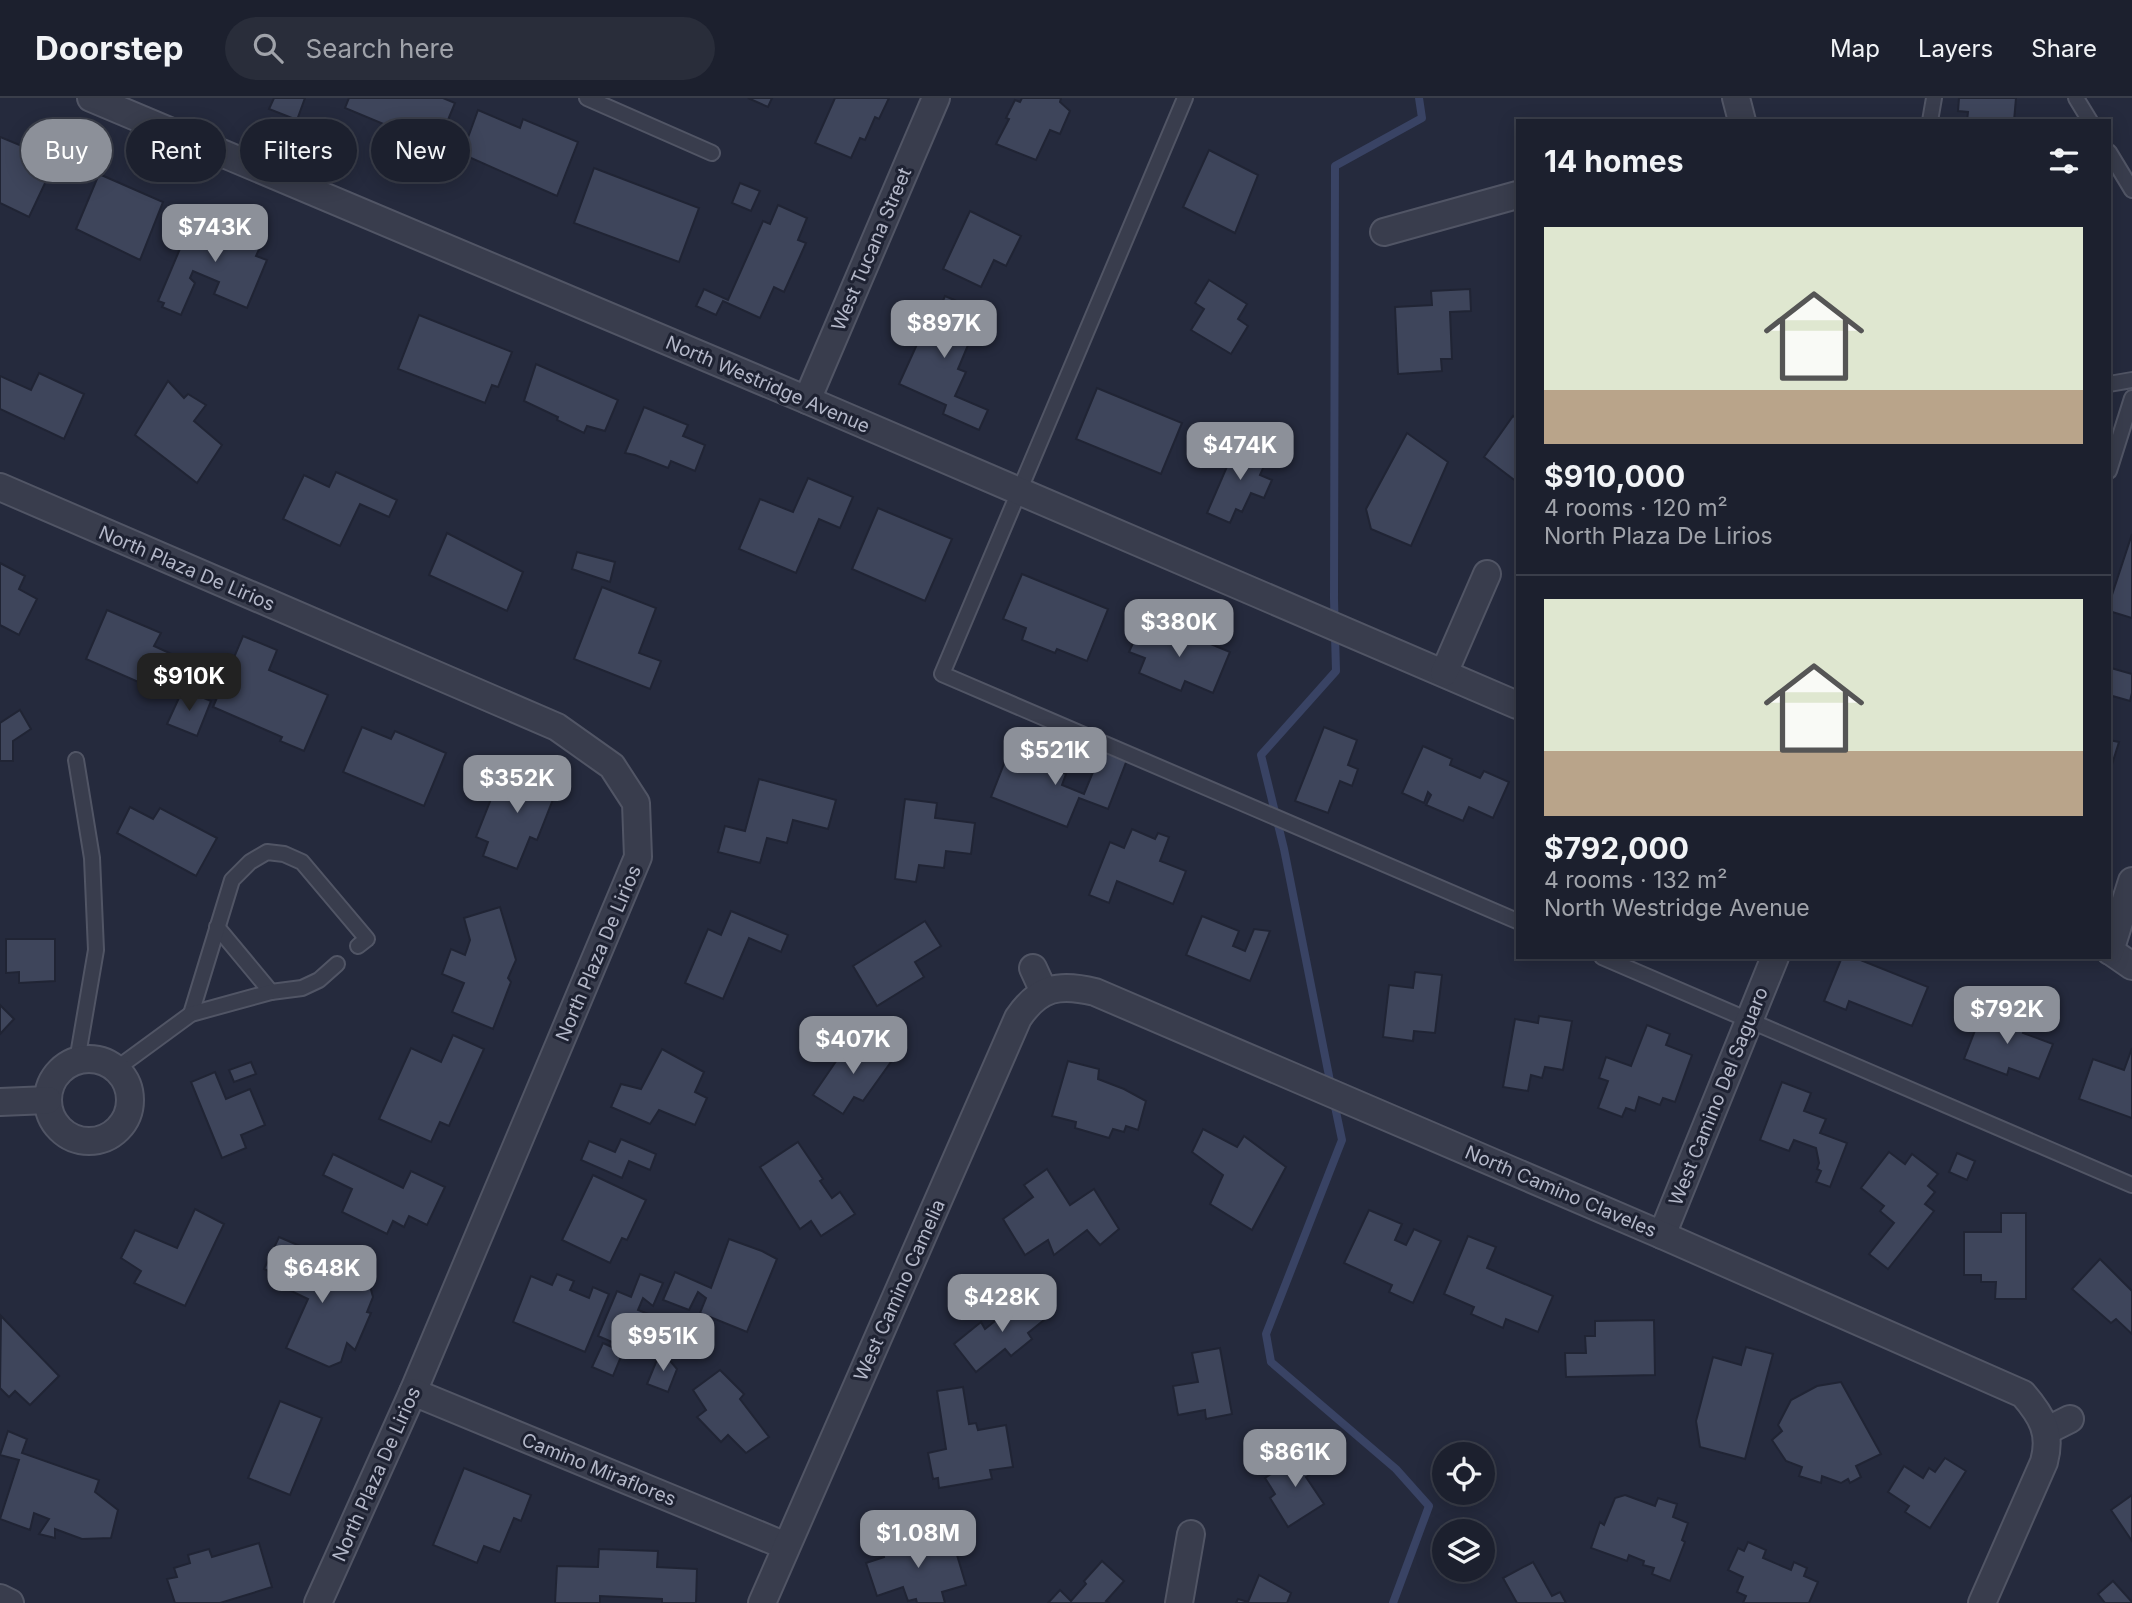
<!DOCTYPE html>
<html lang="en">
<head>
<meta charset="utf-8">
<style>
	:root { --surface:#1c202e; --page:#292d3a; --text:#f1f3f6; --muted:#a0a3aa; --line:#3a3e4a; --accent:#8c9099 }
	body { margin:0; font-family:Inter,sans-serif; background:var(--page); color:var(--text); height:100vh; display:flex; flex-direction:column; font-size:26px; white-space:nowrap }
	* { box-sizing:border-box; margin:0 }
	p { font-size:23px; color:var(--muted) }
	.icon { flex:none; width:38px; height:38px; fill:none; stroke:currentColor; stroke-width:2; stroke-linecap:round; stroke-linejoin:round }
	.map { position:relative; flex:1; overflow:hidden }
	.sheet { position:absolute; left:1516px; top:21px; width:595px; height:840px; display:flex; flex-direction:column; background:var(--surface); border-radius:0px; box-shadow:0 4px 18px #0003,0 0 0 2px var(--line) }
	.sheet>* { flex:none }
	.hud { position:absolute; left:21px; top:21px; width:665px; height:63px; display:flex; gap:14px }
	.buttons { position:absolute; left:1432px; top:1344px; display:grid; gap:14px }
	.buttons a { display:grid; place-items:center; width:63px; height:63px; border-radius:50%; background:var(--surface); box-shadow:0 4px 18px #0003,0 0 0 2px var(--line); font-size:35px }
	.price { position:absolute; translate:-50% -60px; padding:0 16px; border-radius:14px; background:var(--accent); color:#fff; font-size:23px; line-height:46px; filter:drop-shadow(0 2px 4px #0008) }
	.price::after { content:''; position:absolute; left:50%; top:42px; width:21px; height:16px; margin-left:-10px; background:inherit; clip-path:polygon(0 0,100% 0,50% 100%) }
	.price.on { background:#222; color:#fff }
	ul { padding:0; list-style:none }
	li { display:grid; align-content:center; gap:14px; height:371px; padding:0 28px }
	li+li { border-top:2px solid var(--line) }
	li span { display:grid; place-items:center; height:217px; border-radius:0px; color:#555 }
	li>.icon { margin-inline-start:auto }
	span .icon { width:126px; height:126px; fill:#fffc; stroke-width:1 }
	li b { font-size:30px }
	h2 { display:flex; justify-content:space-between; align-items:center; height:84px; padding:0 28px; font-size:30px }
	.tag { padding:0 24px; border-radius:32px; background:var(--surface); box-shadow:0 4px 18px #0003,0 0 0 2px var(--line); font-size:24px; line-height:63px }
	.tag.on { background:var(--accent); color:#fff }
	header { display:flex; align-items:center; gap:42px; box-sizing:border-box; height:98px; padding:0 35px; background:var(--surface); border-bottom:2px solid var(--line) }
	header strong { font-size:33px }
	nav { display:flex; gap:38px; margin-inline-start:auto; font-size:24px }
	.search { width:490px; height:63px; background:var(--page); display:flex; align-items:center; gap:18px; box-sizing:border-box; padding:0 24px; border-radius:38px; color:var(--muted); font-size:26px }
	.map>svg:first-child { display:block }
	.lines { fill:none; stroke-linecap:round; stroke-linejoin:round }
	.stream { stroke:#394364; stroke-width:8 }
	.building { fill:#3e455b; stroke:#202434; stroke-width:2 }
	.service-casing { stroke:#515565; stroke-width:18 }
	.minor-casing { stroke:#515565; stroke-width:30 }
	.service { stroke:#393d4d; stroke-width:14 }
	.minor { stroke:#393d4d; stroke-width:26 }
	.labels { text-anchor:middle; stroke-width:6; stroke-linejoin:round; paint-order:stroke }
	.street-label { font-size:19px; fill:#b4b8c9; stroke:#1e2232 }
</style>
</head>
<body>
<header>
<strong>Doorstep</strong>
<div class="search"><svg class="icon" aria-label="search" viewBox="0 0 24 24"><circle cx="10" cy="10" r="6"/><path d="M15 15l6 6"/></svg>Search here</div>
<nav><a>Map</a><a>Layers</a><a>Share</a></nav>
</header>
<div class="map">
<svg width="2132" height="1505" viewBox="0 0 2132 1505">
	<rect width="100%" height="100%" fill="#252a3d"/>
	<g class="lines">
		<!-- stream -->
		<g class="stream">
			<polyline points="1331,988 1284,751 1261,657 1336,573 1334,501 1335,68 1422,20 1419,0"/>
			<polyline points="1334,1004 1342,1042 1266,1236 1271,1264 1396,1371 1429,1408 1393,1505"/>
		</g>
	</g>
	<!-- building -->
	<g class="building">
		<polygon points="274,0 305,0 297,22 269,11"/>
		<polygon points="349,0 443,0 455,5 441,39 416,29 412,38 345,10"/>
		<polygon points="748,0 772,0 768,9"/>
		<polygon points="835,0 889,0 879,21 875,19 865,42 860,40 851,60 815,45"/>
		<polygon points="1022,0 1061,0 1060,4 1070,13 1060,36 1050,32 1036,62 996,46 1009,21 1006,20 1015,2 1020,4"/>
		<polygon points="1959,0 2016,0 2014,23 1967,23 1968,14 1958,13"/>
		<polygon points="478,12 520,30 523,21 578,44 557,98 462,56"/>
		<polygon points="0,39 56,62 29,119 0,105"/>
		<polygon points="1209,52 1258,77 1235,135 1183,109"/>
		<polygon points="594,70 699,110 679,164 574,125"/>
		<polygon points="99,76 163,104 140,162 76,131"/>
		<polygon points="740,85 760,93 751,113 732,105"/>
		<polygon points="778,107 807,120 798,142 806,145 784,194 774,189 760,220 723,203 716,217 696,208 704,191 728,202 763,123 770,126"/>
		<polygon points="970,113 1021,138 1006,168 994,162 981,189 943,171"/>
		<polygon points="195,115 236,133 239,127 265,138 256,158 267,162 247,210 214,196 219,184 193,173 190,180 195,185 181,217 162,209 164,205 158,203"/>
		<polygon points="1209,182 1247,206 1238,221 1248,228 1231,256 1191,232 1204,211 1195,205"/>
		<polygon points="1470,191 1471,213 1450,214 1452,261 1441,261 1442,273 1398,276 1395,209 1432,207 1431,193"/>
		<polygon points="945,198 973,210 970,217 979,221 958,271 966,274 955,298 988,312 979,332 943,316 946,307 899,286 924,231 909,224 915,209 936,219"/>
		<polygon points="419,217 512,254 498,289 492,287 485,305 398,271"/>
		<polygon points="536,266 618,302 605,333 587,328 584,335 557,322 558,319 524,303"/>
		<polygon points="39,275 84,296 64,341 0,311 0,278 31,292"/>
		<polygon points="168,283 184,300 188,296 206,307 194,323 222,347 197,385 135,337"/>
		<polygon points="1097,290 1182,325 1161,376 1076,341"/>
		<polygon points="644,309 688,327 683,338 705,347 695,373 671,363 668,370 635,357 625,355"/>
		<polygon points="1513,318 1517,321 1517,384 1484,359"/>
		<polygon points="1407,335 1448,364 1411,448 1371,431 1366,411"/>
		<polygon points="1238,343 1269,357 1260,377 1272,382 1264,400 1251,395 1242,414 1236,411 1230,425 1207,415"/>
		<polygon points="336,374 397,402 389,419 360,406 340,448 283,421 304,377 329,389"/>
		<polygon points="808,380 853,399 840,430 819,421 796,475 739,451 760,401 793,414"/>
		<polygon points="878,410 952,441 925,503 852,471"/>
		<polygon points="447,435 523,474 507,513 429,477"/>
		<polygon points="2132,436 2132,520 2109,513 2109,506"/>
		<polygon points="577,454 615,464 610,484 572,471"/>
		<polygon points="0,465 25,478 19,491 37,501 19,537 0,527"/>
		<polygon points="1022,476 1108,511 1087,563 1057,551 1055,555 1022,542 1026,530 1003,521"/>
		<polygon points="602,489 656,510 639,555 661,563 650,591 574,561"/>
		<polygon points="107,512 161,535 154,548 176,558 161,594 86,561"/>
		<polygon points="1165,527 1230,554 1213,595 1185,583 1181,593 1139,575 1145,560 1129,554 1140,529 1160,538"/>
		<polygon points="243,538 277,552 269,572 328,597 304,653 280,643 282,639 213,609"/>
		<polygon points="2111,570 2132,576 2132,595 2130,603 2109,597"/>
		<polygon points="183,591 211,603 197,638 167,626"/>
		<polygon points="20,612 31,631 13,643 13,663 0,663 0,625"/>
		<polygon points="362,629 391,641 395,633 446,655 424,708 343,674"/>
		<polygon points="1324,629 1357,642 1348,667 1358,671 1352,688 1340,683 1328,715 1295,703"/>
		<polygon points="2109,642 2119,644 2109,676"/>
		<polygon points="1423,648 1452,661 1450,667 1480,680 1484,673 1509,684 1493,720 1469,709 1463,723 1426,707 1431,697 1428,694 1424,705 1402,695"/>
		<polygon points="1102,652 1127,662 1108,711 1079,700 1067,729 991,699 1009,653 1066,676 1062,687 1084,696"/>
		<polygon points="522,666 561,681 537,742 530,739 517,771 483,758 488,744 476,739 497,686 512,692"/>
		<polygon points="759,681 836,702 828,731 793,722 787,745 767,740 760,765 718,754 725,728 745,733"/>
		<polygon points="905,701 937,705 935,720 975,725 971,756 946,753 944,770 919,767 916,784 895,781"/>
		<polygon points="130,709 153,721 160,710 217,740 196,778 117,735"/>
		<polygon points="1132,731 1155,741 1158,735 1169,739 1160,763 1186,773 1173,806 1117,783 1109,805 1089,797 1110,744 1124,750"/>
		<polygon points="500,809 516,862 508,880 511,884 493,931 452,914 464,885 442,876 451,851 465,857 470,842 464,820"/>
		<polygon points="731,813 788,837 781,854 749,840 723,901 685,885 708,831 721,837"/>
		<polygon points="1202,818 1239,833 1233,848 1245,853 1254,831 1270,833 1250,883 1186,857"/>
		<polygon points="925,823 941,848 915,864 924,879 877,908 853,868"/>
		<polygon points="6,841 55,841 55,883 19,885 19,874 6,875"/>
		<polygon points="1842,859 1853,859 1928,889 1912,928 1849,903 1846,912 1824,903"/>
		<polygon points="1415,874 1442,877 1435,935 1414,933 1413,943 1383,939 1389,887 1413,890"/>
		<polygon points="0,907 14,921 0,936"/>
		<polygon points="1984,909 2027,926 2023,935 2053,946 2039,981 2009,970 2007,977 1964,961"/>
		<polygon points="1539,918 1572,923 1563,972 1545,969 1542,980 1531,977 1528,993 1503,989 1515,921 1538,925"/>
		<polygon points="1647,927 1670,936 1666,947 1692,957 1675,1004 1663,1000 1660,1007 1639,999 1635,1013 1626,1010 1622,1019 1598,1010 1608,983 1599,980 1606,959 1631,968"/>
		<polygon points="453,937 484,951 449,1028 440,1024 431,1044 379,1021 411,950 441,964"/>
		<polygon points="863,940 893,961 863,1003 854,999 843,1016 813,997 841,956 849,961"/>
		<polygon points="2132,950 2132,1020 2079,1001 2093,961 2124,972"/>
		<polygon points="662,951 704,974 695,994 707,1000 695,1027 659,1012 650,1026 611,1009 621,986 641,991"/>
		<polygon points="1068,963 1099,971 1098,981 1124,991 1146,1003 1138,1032 1126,1028 1124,1034 1113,1031 1109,1040 1075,1030 1076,1024 1052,1018"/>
		<polygon points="251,964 256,976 234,984 229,972"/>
		<polygon points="215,974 226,1001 250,991 265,1027 241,1037 246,1050 222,1060 191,984"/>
		<polygon points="1782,984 1811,995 1804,1013 1826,1021 1820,1035 1847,1045 1830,1089 1816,1084 1821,1073 1817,1071 1819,1065 1816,1050 1794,1042 1789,1053 1760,1042"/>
		<polygon points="1203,1031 1237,1049 1244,1038 1286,1069 1252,1132 1210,1106 1223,1077 1192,1054"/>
		<polygon points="621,1041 656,1056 650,1072 629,1063 622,1080 581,1062 589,1043 615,1054"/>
		<polygon points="798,1044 823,1081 820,1083 832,1100 840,1094 855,1116 821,1138 811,1123 800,1131 760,1069"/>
		<polygon points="1889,1054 1905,1066 1912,1056 1938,1076 1928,1088 1935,1094 1925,1106 1934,1113 1888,1171 1869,1156 1894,1125 1880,1113 1884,1108 1861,1090"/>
		<polygon points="1957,1055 1975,1063 1967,1082 1949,1074"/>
		<polygon points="333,1056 403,1090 411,1073 445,1089 427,1127 409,1118 404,1129 393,1123 387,1136 342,1114 352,1091 323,1077"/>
		<polygon points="1047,1071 1070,1107 1094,1091 1119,1131 1100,1147 1087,1132 1054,1157 1048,1142 1025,1157 1003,1121 1033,1099 1024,1087"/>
		<polygon points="593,1077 646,1102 627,1142 622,1140 610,1165 562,1142"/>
		<polygon points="195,1111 224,1126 185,1208 134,1185 141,1173 121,1160 135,1132 177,1150"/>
		<polygon points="1369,1112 1402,1126 1395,1142 1406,1147 1414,1131 1441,1143 1413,1205 1389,1194 1392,1187 1344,1165"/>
		<polygon points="2001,1115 2026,1115 2026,1201 1995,1201 1996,1184 1981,1184 1981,1177 1964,1177 1964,1134 2001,1134"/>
		<polygon points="1468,1138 1496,1149 1487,1170 1553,1198 1538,1234 1506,1221 1503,1230 1471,1216 1474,1209 1444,1196"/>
		<polygon points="279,1139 307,1151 301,1166 313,1171 316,1164 370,1188 373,1199 367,1214 371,1215 355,1252 347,1245 341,1264 329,1269 286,1250 308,1201 287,1191 288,1182 264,1171"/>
		<polygon points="729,1141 762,1153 777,1161 747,1234 700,1215 706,1200 698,1194 689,1212 663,1202 675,1174 711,1190"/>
		<polygon points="2100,1161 2132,1193 2132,1236 2116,1221 2111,1225 2072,1191"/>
		<polygon points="557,1176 574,1183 570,1192 589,1200 593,1189 609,1196 585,1254 513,1224 531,1178 552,1187"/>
		<polygon points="640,1176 663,1185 653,1208 643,1200 638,1212 651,1217 635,1254 598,1238 617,1193 631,1199"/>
		<polygon points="1033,1197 1049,1218 1028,1235 1032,1241 1011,1258 1005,1251 976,1274 954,1246 981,1224 985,1231 1010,1211 1014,1212"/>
		<polygon points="1,1218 59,1278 30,1307 15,1293 9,1299 0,1290"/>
		<polygon points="1654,1222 1655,1277 1566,1279 1565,1255 1586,1255 1585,1238 1595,1238 1595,1223"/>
		<polygon points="603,1245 623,1254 613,1278 592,1269"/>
		<polygon points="1746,1249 1773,1256 1745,1361 1700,1349 1696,1323 1713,1259 1741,1267"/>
		<polygon points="1220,1250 1232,1316 1206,1321 1205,1312 1178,1317 1173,1288 1198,1284 1192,1255"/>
		<polygon points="661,1252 677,1271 668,1294 647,1286"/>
		<polygon points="720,1272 744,1296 740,1301 769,1339 746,1355 728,1337 721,1344 697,1319 706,1312 693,1292"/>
		<polygon points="1841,1284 1881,1356 1856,1368 1861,1379 1850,1385 1848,1381 1841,1385 1822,1378 1821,1385 1799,1378 1802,1369 1786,1363 1772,1342 1782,1333 1778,1327 1791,1302 1817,1288"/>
		<polygon points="963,1289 969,1326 976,1325 978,1332 1006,1327 1013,1369 990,1372 992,1381 939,1390 938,1380 933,1381 928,1355 946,1351 937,1293"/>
		<polygon points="280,1303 322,1320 290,1397 248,1380"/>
		<polygon points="8,1333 27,1341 22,1355 99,1382 95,1394 118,1412 111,1440 82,1441 55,1431 55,1440 39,1436 49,1421 34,1415 30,1432 0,1421 19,1362 0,1357"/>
		<polygon points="1309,1351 1321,1370 1306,1379 1324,1406 1288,1429 1270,1400 1275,1396 1265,1380"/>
		<polygon points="1945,1360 1966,1373 1930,1430 1905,1414 1909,1408 1888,1394 1904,1368 1923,1380 1929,1370 1935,1374"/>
		<polygon points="464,1370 531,1397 521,1423 514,1420 500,1454 484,1448 477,1465 433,1447"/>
		<polygon points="1625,1397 1655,1408 1658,1400 1677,1406 1673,1419 1688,1425 1682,1442 1685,1444 1670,1483 1652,1476 1654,1470 1643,1467 1644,1463 1629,1457 1627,1463 1591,1450 1600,1424 1604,1427 1615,1400"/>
		<polygon points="2132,1397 2132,1443 2111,1412"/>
		<polygon points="951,1437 966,1487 942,1494 945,1505 917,1505 916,1501 908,1503 903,1489 877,1498 866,1465 884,1459 881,1448 909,1439 913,1450"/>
		<polygon points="1748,1444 1766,1452 1763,1460 1791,1472 1794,1464 1807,1470 1804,1478 1818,1484 1809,1505 1743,1505 1746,1498 1737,1494 1743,1479 1728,1472 1738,1450 1744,1453"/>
		<polygon points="259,1445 272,1489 220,1505 175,1505 167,1481 177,1479 174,1470 190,1465 188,1457 209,1451 212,1459"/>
		<polygon points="599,1451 658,1453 657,1469 697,1471 696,1505 662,1505 662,1501 600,1498 600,1505 555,1505 557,1468 598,1469"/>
		<polygon points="1102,1463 1124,1483 1106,1503 1109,1505 1048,1505 1060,1492 1071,1503 1086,1486 1084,1483"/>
		<polygon points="1533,1464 1552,1498 1560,1494 1566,1505 1517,1505 1503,1480"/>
		<polygon points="1259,1477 1291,1495 1287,1505 1236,1505 1238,1501 1248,1504"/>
		<polygon points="2113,1483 2132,1504 2132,1505 2105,1505 2098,1496"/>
	</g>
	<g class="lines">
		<!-- service casing -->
		<g class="service-casing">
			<g id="service">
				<polyline points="587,0 712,55"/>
				<polyline points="1185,0 942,576 1517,823"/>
				<polyline points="2076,0 2090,23"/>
				<polyline points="1930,23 1934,0"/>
				<polyline points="2109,54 2132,92"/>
				<polyline points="2109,286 2132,282"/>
				<polyline points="2109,373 2132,300"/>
				<polyline points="76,662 92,760 96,852 77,963"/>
				<polyline points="217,829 271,894"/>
				<polyline points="1602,859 2132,1087"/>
				<polyline points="191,916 232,782 250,764 267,754 284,756 302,764 367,841 358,848"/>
				<polyline points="116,971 191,916 271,894 302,890 319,882 337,866"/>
			</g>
		</g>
		<!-- minor casing -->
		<g class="minor-casing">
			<g id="minor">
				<polyline points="91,0 807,302 1517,607"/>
				<polyline points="1736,0 1742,23"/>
				<polyline points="1384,134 1517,97"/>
				<polyline points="807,302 936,0"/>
				<polyline points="0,389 557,629 612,668 636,705 638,759 413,1294 318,1505"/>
				<polyline points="1444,575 1487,476"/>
				<polyline points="2109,852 2132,868"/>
				<polyline points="2110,853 2132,783"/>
				<polyline points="1033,870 1044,894"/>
				<circle cx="89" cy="1002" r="41"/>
				<polyline points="0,1004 48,1002"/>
				<polyline points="1662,1137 1775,859"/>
				<polyline points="413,1294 786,1448"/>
				<polyline points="2046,1333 2070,1321"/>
				<polyline points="0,1500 10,1505"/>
				<path d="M 762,1505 L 1018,920 C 1039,889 1059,885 1095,894 L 1662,1137 L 2023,1296 C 2042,1318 2052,1335 2044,1364 L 1982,1505"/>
				<polyline points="1179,1505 1191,1436"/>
			</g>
		</g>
		<!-- service -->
		<use href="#service" class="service"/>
		<!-- minor -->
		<use href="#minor" class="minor"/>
	</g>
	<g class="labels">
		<!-- street labels -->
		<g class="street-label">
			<text transform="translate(871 151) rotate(-67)" y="7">West Tucana Street</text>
			<text transform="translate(768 286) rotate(23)" y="7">North Westridge Avenue</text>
			<text transform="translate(187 470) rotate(23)" y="7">North Plaza De Lirios</text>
			<text transform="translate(598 855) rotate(-67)" y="7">North Plaza De Lirios</text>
			<text transform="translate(1718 998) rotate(-68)" y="7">West Camino Del Saguaro</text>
			<text transform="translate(1561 1093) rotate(23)" y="7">North Camino Claveles</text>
			<text transform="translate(899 1192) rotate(-66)" y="7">West Camino Camelia</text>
			<text transform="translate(599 1371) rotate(22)" y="7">Camino Miraflores</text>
			<text transform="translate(376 1376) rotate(-66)" y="7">North Plaza De Lirios</text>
		</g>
	</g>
</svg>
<div class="buttons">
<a><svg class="icon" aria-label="locate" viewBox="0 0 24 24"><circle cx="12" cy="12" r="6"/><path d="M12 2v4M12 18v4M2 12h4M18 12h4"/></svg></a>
<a><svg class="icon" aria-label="layers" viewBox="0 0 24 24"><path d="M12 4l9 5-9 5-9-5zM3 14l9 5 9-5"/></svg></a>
</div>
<b class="price" style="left:215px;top:166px">$743K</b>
<b class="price" style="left:944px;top:262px">$897K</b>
<b class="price" style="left:1240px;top:384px">$474K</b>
<b class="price" style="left:1179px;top:561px">$380K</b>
<b class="price on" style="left:189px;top:615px">$910K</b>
<b class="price" style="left:1055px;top:689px">$521K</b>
<b class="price" style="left:517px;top:717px">$352K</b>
<b class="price" style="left:2007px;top:948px">$792K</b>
<b class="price" style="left:853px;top:978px">$407K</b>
<b class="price" style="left:322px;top:1207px">$648K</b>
<b class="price" style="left:1002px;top:1236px">$428K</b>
<b class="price" style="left:663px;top:1275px">$951K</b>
<b class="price" style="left:1295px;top:1391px">$861K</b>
<b class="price" style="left:918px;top:1472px">$1.08M</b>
<div class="hud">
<a class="tag on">Buy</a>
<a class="tag">Rent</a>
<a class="tag">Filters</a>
<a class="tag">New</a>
</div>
<section class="sheet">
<h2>14 homes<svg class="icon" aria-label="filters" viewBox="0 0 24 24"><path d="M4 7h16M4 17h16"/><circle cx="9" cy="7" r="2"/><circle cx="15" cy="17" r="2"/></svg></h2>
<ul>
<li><span style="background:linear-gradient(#dfe7d0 75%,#b9a48a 0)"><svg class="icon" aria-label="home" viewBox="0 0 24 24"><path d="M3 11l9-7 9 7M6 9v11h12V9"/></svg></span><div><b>$910,000</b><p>4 rooms · 120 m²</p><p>North Plaza De Lirios</p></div></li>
<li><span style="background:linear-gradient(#dfe7d0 70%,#b9a48a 0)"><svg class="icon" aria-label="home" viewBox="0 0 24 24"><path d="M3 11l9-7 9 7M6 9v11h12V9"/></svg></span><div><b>$792,000</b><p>4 rooms · 132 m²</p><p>North Westridge Avenue</p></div></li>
</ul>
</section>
</div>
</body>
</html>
